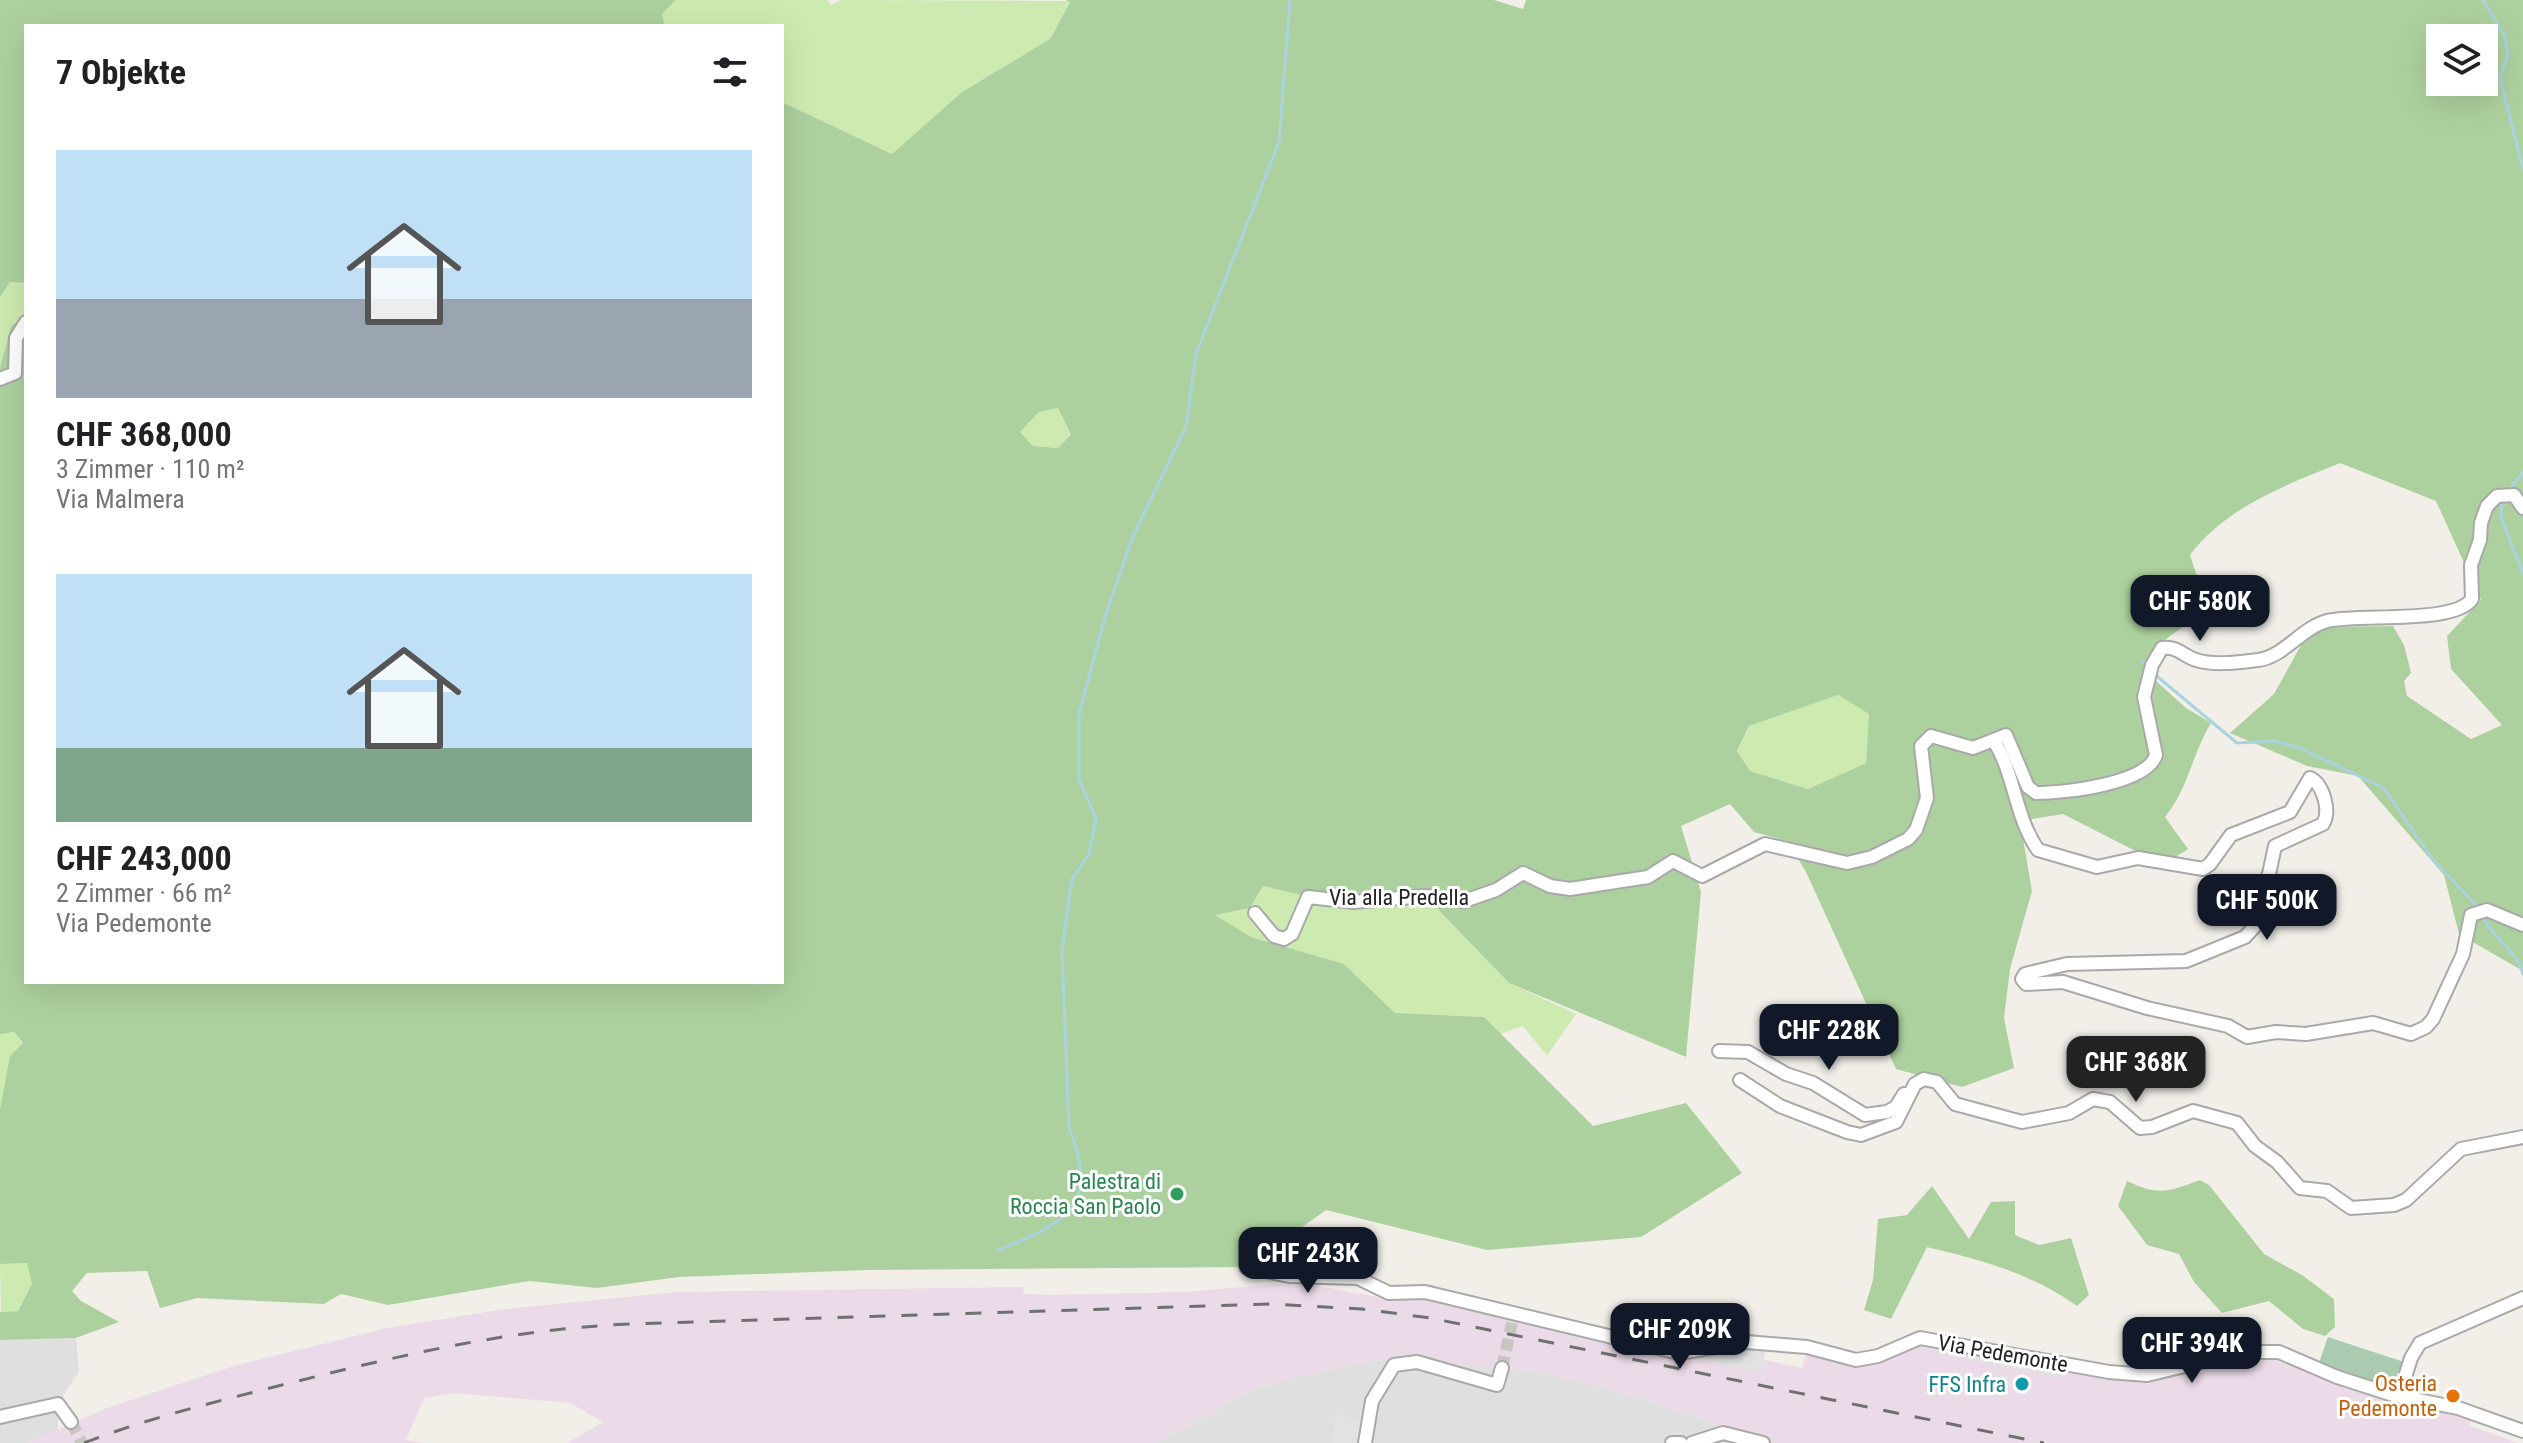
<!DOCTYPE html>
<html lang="de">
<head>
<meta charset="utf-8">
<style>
	:root { --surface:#fff; --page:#f6f6f6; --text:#202124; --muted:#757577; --accent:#111827 }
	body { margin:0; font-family:"Roboto Condensed",sans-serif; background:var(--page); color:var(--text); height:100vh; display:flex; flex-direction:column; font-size:30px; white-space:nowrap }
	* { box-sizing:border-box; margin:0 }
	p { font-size:26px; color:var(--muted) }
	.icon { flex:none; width:44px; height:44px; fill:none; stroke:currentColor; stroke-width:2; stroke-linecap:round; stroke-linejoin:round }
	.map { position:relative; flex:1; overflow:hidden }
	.side { position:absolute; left:24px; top:24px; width:760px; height:960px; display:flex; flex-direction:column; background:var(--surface); border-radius:0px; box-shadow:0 8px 32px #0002 }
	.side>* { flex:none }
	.controls { position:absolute; left:2426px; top:24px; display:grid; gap:16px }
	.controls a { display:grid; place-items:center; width:72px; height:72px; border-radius:0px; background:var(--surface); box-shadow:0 8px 32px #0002; font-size:40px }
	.price { position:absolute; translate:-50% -68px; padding:0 18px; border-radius:16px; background:var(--accent); color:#fff; font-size:26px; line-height:52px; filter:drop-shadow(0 2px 4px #0008) }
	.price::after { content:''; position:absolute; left:50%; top:48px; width:24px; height:18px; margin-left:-12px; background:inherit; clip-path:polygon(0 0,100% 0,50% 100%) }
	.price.active { background:#222; color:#fff }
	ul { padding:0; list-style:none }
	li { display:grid; align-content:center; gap:16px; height:424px; padding:0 32px }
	li span { display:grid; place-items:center; height:248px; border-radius:0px; color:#555 }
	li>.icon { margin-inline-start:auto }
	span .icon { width:144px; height:144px; fill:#fffc; stroke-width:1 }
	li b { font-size:34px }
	h2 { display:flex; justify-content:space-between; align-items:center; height:96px; padding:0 32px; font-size:34px }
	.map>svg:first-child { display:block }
	.residential { fill:#e0dfdf }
	.industrial { fill:#ebdbe8 }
	.grass { fill:#cdebb0 }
	.forest { fill:#add19e; fill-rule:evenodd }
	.cemetery { fill:#aacbaf }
	.parking { fill:#e2e2e2 }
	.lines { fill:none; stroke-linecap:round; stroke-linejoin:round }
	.stream { stroke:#aad3df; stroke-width:3 }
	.minor-tunnel { stroke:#c8c6c1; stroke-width:12; stroke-dasharray:12 6; stroke-linecap:butt }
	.minor-casing { stroke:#a9a9a9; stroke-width:16 }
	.minor { stroke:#fff; stroke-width:12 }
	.rail { stroke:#707070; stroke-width:3; stroke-dasharray:16 16; stroke-linecap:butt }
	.leisure-dot { fill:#2e9e5b; stroke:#fff; stroke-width:3 }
	.culture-dot { fill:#0f9aa8; stroke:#fff; stroke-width:3 }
	.food-dot { fill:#e8710a; stroke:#fff; stroke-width:3 }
	.labels { text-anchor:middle; stroke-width:6; stroke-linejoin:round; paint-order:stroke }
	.street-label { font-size:22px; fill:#222; stroke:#fff }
	.leisure-label { font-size:22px; fill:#27864d; stroke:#fff; text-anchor:end }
	.food-label { font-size:22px; fill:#c56008; stroke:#fff; text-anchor:end }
	.culture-label { font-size:22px; fill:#0d838f; stroke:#fff; text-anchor:end }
</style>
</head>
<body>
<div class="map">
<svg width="2523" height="1443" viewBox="0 0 2523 1443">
	<rect width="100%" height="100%" fill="#f2efe9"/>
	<!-- residential -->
	<g class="residential">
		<polygon points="76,1338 79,1371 58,1404 58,1430 28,1443 0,1443 0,1340"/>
		<polygon points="1375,1360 1505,1368 1563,1377 1633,1396 1775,1443 1155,1443 1256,1389 1299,1376"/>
	</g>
	<!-- industrial -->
	<polygon class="industrial" points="1276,1284 1313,1285 1382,1298 1449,1301 1761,1373 1764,1360 1802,1368 1807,1351 1856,1360 1918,1341 2130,1377 2259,1351 2472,1415 2470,1426 2518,1443 1775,1443 1633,1396 1563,1377 1505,1368 1375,1360 1299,1376 1256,1389 1155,1443 567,1443 603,1422 570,1403 455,1393 424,1398 406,1440 424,1443 28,1443 107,1408 237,1365 387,1328 506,1309 677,1292 1023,1287 1024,1294 1049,1295 1186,1292"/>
	<!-- grass -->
	<g class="grass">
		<polygon points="676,0 828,0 831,5 840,0 1070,1 1050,39 962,92 892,154 782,102 782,26 665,26 662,14"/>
		<polygon points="10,282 26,283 26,317 11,326 0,369 0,297"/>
		<polygon points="1058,408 1071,433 1058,448 1033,446 1020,432 1039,412"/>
		<polygon points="1838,695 1870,714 1866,763 1808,789 1750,771 1737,752 1749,726"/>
		<polygon points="1263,886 1310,897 1425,896 1509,983 1576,1014 1547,1056 1523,1026 1500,1034 1483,1017 1395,1013 1344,964 1251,937 1214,915 1250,908"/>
		<polygon points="14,1032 23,1044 10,1057 0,1109 0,1034"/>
		<polygon points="27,1263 32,1284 18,1311 1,1312 0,1264"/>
	</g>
	<!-- forest -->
	<g class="forest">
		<polygon points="0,0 676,0 662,14 665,26 26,26 26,283 10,282 0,297"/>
		<path d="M 1066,0 L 1494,0 L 1523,9 L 1526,0 L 2523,0 L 2523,971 L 2459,934 L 2444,875 L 2358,776 L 2307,766 L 2230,733 L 2274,694 L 2311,627 L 2393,626 L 2404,645 L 2411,673 L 2404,681 L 2407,696 L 2471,739 L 2502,725 L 2451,669 L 2447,636 L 2481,600 L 2436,501 L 2340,463 C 2286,485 2226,507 2190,555 L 2208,609 L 2159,644 L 2144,670 L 2186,708 L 2211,723 C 2191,757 2189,787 2165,817 L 2188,849 L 2163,865 L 2063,814 L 2020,821 L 2032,891 L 2010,969 L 2004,1018 L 2014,1068 L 1962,1087 L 1896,1069 L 1806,872 L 1787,841 L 1754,832 L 1730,804 L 1681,826 L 1701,892 L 1686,1057 L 1509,983 L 1425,896 L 1310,897 L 1263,886 L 1250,908 L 1215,915 L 1251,937 L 1344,964 L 1395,1013 L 1484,1017 L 1593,1126 L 1686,1103 L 1742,1173 L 1641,1237 L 1487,1250 L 1326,1210 L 1246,1267 L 867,1270 L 679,1277 L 597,1288 L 529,1281 L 388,1305 L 341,1294 L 324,1304 L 197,1298 L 160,1308 L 147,1271 L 87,1273 L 72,1291 L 81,1301 L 119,1322 L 76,1338 L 0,1340 L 0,1312 L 18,1311 L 32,1284 L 27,1263 L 0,1264 L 0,1109 L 10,1056 L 23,1043 L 14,1032 L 0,1034 L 0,368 L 11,326 L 26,317 L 26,982 L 782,982 L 782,102 L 892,154 L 962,92 L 1050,39 L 1070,2 ZM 2440,38 L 2484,38 L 2484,82 L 2440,82 ZM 1058,408 L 1071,434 L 1058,448 L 1033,446 L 1020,432 L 1039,412 ZM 1838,695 L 1869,714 L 1866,763 L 1808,789 L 1750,771 L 1737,751 L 1749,726 Z"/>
		<path d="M 2200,1180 L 2209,1185 L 2264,1254 L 2302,1275 L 2334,1299 L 2335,1327 L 2325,1336 L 2303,1329 L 2269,1301 L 2222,1313 L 2194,1282 L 2179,1254 L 2147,1245 L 2118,1206 L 2127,1181 C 2158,1196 2168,1192 2200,1180 Z"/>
		<path d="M 1932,1186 L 1969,1239 L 1991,1202 L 2015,1201 L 2015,1235 L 2039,1245 L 2071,1238 L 2089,1295 L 2077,1306 C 2031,1273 1981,1260 1927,1247 L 1891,1319 L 1864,1310 L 1873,1280 L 1878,1219 L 1907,1215 Z"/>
	</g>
	<!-- cemetery -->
	<polygon class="cemetery" points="2328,1337 2404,1362 2396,1389 2319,1363"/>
	<!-- parking -->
	<g class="parking">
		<polygon points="1766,1347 1761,1373 1694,1358 1696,1353 1714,1349"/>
		<polygon points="1979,1355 2059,1371 2058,1378 1978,1362"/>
		<polygon points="1336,1413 1361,1422 1357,1443 1331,1443"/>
	</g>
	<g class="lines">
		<!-- stream -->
		<g class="stream">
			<polyline points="2483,0 2504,35 2508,54 2500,78 2523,169"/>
			<polyline points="2508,491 2523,472"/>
			<polyline points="2502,501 2501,517 2523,574"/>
			<polyline points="2141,660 2148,667"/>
			<polyline points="2153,673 2237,743 2275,741 2300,748 2384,788 2433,860 2476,905"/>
			<path d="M 2483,918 C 2494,939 2517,951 2523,974"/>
			<path d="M 999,1250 C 1066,1222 1101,1207 1069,1128 L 1062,950 L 1072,879 L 1089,854 L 1096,819 L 1079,779 L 1079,714 L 1106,614 L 1133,536 L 1186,427 L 1196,354 L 1279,142 L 1290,0"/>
		</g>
		<!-- minor-tunnel -->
		<g class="minor-tunnel">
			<polyline points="1502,1368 1512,1323"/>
			<polyline points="71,1422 82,1443"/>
		</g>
		<!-- minor casing -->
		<g class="minor-casing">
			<g id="minor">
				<polyline points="0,379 15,373 16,338 26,322"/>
				<path d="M 1994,741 C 2015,775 2015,817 2038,850 L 2097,867 L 2138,858 L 2203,869 L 2210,864 L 2231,835 L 2290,812 L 2310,778 C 2323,784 2331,811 2323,824 L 2275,846 L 2269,874 L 2259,895 L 2255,926 L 2245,937 L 2186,961 L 2067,964 L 2025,974 L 2022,979 L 2026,984 L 2063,982 L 2147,1008 L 2228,1026 L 2247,1037 L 2276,1032 L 2306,1034 L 2373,1023 L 2411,1034 L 2426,1027 L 2433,1019 L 2463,954 L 2471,915 L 2487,910 L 2523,925"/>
				<path d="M 1255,913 L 1274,936 L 1284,939 L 1292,934 L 1308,897 L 1353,902 L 1425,896 L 1464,901 L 1496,890 L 1523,873 L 1550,886 L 1570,889 L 1648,877 L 1673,861 L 1702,876 L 1765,844 L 1847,863 L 1872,857 L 1908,839 L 1916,830 L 1927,798 L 1921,746 L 1931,736 L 1973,748 L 2006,735 L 2028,787 L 2036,793 C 2064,793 2147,784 2156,755 L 2144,697 L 2152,665 L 2162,648 C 2178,646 2183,656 2196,660 C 2214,666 2240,662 2258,660 C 2284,657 2301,628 2327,621 C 2358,613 2454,625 2472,599 L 2471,565 L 2480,540 L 2481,523 L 2487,506 L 2497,496 L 2514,495 L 2523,508"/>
				<polyline points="1719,1051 1748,1052 1786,1074 1813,1083 1865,1115 1887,1112 1896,1107 1904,1094"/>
				<polyline points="1740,1080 1780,1106 1847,1132 1861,1135 1896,1122 1915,1084 1924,1079 1937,1082 1955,1104 2022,1122 2069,1113 2093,1099 2110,1102 2140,1128 2152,1127 2193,1111 2237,1123 2255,1146 2277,1162 2300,1188 2327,1191 2351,1208 2394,1205 2406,1200 2461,1149 2523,1137"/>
				<polyline points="1246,1267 1289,1276 1358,1278 1389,1293 1425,1292 1679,1353 1746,1342 1807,1347 1856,1360 1878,1356 1920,1338 2109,1372 2147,1375 2243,1352 2279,1352 2337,1377 2393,1395 2458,1408 2523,1431"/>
				<polyline points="2399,1396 2411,1358 2420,1343 2523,1298"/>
				<polyline points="0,1417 58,1404 71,1422"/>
				<polyline points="1365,1443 1372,1401 1394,1365 1417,1362 1497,1385 1502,1368"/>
				<polyline points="1672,1443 1681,1443"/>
				<polyline points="1692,1443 1723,1433 1763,1443"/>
			</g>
		</g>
		<!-- minor -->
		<use href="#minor" class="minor"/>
		<!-- rail -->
		<path class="rail" d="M 84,1443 C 148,1418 215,1402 282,1385 C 402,1355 505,1330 629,1324 L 1270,1304 L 1362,1309 L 1430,1318 L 2044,1443"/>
	</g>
	<!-- markers -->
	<circle class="leisure-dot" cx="1177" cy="1194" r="8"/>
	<circle class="culture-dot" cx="2022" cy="1384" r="8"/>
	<circle class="food-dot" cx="2453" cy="1396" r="8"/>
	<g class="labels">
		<!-- street labels -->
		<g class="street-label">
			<text x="1399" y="905">Via alla Predella</text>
			<text transform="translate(2003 1353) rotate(10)" y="8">Via Pedemonte</text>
		</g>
		<!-- leisure labels -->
		<g class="leisure-label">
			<text x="1161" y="1189">Palestra di<tspan x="1161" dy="25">Roccia San Paolo</tspan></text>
		</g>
		<!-- food labels -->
		<g class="food-label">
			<text x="2437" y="1391">Osteria<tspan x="2437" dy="25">Pedemonte</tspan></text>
		</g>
		<!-- culture labels -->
		<g class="culture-label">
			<text x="2006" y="1392">FFS Infra</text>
		</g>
	</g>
</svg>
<div class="controls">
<a><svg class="icon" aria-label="layers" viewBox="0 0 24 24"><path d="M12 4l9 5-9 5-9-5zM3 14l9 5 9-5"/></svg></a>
</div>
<b class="price" style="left:2200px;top:643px">CHF 580K</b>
<b class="price" style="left:2267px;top:942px">CHF 500K</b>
<b class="price" style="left:1829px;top:1072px">CHF 228K</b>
<b class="price active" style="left:2136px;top:1104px">CHF 368K</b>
<b class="price" style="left:1308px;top:1295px">CHF 243K</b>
<b class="price" style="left:1680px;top:1371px">CHF 209K</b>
<b class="price" style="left:2192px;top:1385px">CHF 394K</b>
<section class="side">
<h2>7 Objekte<svg class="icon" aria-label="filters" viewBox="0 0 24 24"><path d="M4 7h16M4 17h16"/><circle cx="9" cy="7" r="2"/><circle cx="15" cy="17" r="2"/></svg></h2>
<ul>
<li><span style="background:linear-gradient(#bfe0f5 60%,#9aa5b1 0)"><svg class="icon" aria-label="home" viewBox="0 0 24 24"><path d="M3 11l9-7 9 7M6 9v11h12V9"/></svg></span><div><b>CHF 368,000</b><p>3 Zimmer · 110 m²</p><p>Via Malmera</p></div></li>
<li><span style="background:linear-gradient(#bfe0f5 70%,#7fa58c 0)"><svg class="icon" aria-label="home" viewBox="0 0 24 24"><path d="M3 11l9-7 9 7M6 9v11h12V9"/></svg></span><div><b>CHF 243,000</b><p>2 Zimmer · 66 m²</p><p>Via Pedemonte</p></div></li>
</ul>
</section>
</div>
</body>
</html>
